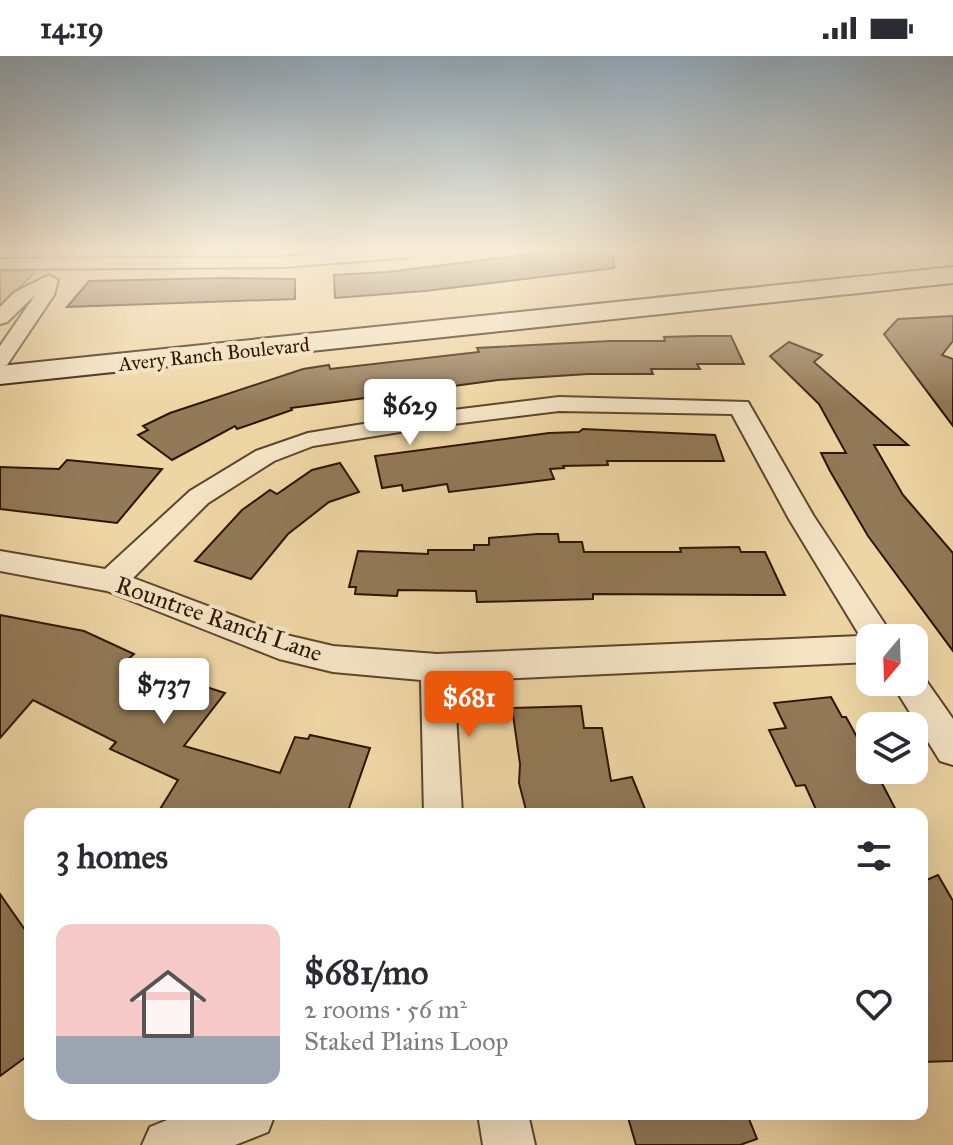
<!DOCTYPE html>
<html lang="en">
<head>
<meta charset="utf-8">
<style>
	:root { --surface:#fff; --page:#f2f2f3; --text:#2b2b33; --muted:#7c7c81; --line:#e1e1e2; --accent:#ea580c }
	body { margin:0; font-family:"IM FELL Great Primer",serif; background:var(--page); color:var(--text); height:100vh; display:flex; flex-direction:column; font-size:30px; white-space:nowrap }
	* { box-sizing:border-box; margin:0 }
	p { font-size:26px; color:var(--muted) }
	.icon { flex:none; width:44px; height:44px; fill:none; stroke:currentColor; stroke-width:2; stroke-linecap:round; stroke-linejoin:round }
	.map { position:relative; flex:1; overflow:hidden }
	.panel { position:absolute; left:24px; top:752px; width:904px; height:312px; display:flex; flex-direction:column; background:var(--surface); border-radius:16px; box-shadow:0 8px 32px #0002 }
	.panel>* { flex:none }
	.needle { width:52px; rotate:199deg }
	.tools { position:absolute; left:856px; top:568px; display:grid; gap:16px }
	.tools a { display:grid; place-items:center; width:72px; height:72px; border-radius:16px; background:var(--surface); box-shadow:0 8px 32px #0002; font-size:40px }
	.price { position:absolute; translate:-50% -68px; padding:0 18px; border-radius:8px; background:#fff; color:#222; font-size:26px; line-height:52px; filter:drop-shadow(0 2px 4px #0008) }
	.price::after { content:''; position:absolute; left:50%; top:48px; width:24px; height:18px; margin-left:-12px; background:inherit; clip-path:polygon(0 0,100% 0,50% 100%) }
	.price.current { background:var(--accent); color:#fff }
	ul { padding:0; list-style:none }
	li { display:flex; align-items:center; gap:24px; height:200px; padding:0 32px }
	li+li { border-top:2px solid var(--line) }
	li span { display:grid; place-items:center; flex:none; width:224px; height:160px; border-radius:16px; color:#555 }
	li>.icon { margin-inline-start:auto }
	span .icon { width:96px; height:96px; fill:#fffc; stroke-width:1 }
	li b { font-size:34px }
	h2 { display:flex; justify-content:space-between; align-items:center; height:96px; padding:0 32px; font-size:34px }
	.status { display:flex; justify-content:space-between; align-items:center; height:56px; padding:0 40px; background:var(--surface); direction:ltr }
	.status svg { height:22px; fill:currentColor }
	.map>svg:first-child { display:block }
	.green { fill:#cdb589; stroke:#7e6646; stroke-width:2 }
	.building { fill:#927957; stroke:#2e1603; stroke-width:2 }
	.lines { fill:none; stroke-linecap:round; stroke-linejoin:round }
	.minor-casing { stroke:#5e462b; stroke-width:4 }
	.secondary-casing { stroke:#2e1603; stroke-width:4 }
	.minor { fill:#f4e4c4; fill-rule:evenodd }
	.secondary { fill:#f4e4c4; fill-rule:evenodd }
	.labels { text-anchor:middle; stroke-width:8; stroke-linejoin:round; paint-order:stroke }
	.far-street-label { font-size:20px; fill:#2e1603; stroke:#f4e4c4 }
	.street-label { font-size:24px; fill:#2e1603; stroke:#f4e4c4 }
</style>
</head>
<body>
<div class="status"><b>14:19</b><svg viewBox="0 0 49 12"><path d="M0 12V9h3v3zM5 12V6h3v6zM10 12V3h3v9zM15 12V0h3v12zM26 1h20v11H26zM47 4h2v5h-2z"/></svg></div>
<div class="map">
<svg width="953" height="1089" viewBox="0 0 953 1089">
	<rect width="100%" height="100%" fill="#eed5a4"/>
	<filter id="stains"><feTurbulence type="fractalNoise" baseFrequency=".0025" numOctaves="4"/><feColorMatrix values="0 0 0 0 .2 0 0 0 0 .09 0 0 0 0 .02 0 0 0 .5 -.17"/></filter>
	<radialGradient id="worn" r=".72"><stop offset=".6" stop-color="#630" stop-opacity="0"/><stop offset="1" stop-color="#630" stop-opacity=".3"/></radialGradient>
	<!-- green -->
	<polygon class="green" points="34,214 35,216 0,251 0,215"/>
	<!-- building -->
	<g class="building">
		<polygon points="547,196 613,196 614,212 425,235 335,242 334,219 388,216"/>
		<polygon points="224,222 295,223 295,243 67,251 89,225"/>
		<polygon points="953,260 953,285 942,299 953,303 953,370 884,278 898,263"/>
		<polygon points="696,280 731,280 744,308 697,308 700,313 651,313 653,318 588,318 498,324 291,352 292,354 237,373 235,370 172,404 138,379 148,374 143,370 170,357 303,313 329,309 330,313 479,296 477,292 610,285 665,285 664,281"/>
		<polygon points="789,286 822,299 814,306 908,389 874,389 903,439 953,497 953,595 868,480 830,415 821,397 846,397 819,348 770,300"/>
		<polygon points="583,373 715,379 724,405 607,405 608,409 563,410 564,412 550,413 554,423 449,436 447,428 403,435 402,429 382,432 375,400 549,377 579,376"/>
		<polygon points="67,404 162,413 117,467 0,453 0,411 59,413"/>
		<polygon points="340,407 359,436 329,446 288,478 251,523 195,505 242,454 270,434 277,438 312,414"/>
		<polygon points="537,478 558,478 559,486 582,486 584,496 681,496 680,492 739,491 741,496 765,496 785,539 593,538 593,543 477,546 476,535 398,534 397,540 355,538 356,531 349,531 358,495 428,498 428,494 474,494 474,489 489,489 489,482"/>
		<polygon points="0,559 84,575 134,598 126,605 225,637 184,690 280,717 295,681 308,683 310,679 370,692 347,758 157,758 178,724 110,693 116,686 33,644 0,682"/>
		<polygon points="831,641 842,661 846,661 870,705 870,714 875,714 898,758 818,758 805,729 796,730 769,674 786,672 774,647"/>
		<polygon points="581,650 584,672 602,672 611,725 632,721 647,758 527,758 519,727 520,708 512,652"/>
		<polygon points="938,819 953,845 953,1005 922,1006 922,826"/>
		<polygon points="0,838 30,881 30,998 0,1020"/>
		<polygon points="627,1058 747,1058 757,1083 740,1089 636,1089"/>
	</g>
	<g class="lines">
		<!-- minor casing -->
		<g class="minor-casing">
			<g id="minor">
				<polygon points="348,196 419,196 411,201 283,211 0,213 0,203 283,201"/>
				<polygon points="49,219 58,224 54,239 7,309 0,311 0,290 36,238 7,266 0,268 0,251 15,236"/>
				<path d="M 559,341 L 748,346 L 813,459 L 894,582 L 870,582 L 870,606 L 454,625 L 462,758 L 424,758 L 421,624 L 333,616 L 279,603 L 107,535 L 0,515 L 0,495 L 105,513 L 190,435 L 256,395 L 308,377 L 437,356 ZM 559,355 L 732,358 L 789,463 L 860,580 L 437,598 L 333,590 L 282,578 L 133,522 L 208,447 L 274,405 L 313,390 L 437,370 Z"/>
				<polygon points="914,614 920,616 953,663 953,709 940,705 891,626 914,626"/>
				<polygon points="182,1058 275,1058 268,1076 235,1089 142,1089 150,1071"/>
				<polygon points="478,1058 528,1058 535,1089 483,1089"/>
			</g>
		</g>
		<!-- secondary casing -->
		<g class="secondary-casing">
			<polygon id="secondary" points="953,211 953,227 0,328 0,310"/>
		</g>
		<!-- minor -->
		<use href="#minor" class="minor"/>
		<!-- secondary -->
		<use href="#secondary" class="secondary"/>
	</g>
	<!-- sky -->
	<linearGradient id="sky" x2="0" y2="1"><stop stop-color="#90a7b7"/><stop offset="0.56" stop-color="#f7ecd6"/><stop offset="1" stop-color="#f7ecd6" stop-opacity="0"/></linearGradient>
	<rect width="953" height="348" fill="url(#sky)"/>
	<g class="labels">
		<!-- far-street labels -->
		<g class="far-street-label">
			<text transform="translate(214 298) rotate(-6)" y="7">Avery Ranch Boulevard</text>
		</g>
		<!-- street labels -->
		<g class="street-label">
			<text transform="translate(219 563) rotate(19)" y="8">Rountree Ranch Lane</text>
		</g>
	</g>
	<rect width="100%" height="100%" filter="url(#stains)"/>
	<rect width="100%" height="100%" fill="url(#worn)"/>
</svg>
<div class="tools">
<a><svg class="needle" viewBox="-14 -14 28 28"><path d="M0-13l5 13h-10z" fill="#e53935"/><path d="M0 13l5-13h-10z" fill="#7c7c81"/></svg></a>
<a><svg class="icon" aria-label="layers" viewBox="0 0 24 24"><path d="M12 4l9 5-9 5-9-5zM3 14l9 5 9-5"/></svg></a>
</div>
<b class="price" style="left:410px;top:391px">$629</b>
<b class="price" style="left:164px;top:670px">$737</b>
<b class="price current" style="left:469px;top:683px">$681</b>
<section class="panel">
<h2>3 homes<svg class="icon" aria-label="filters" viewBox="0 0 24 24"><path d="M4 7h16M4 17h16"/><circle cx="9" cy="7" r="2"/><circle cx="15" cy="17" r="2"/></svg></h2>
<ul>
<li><span style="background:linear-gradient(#f6c9c9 70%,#9aa5b1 0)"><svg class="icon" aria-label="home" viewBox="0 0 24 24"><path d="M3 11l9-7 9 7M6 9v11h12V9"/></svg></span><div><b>$681/mo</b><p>2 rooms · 56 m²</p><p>Staked Plains Loop</p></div><svg class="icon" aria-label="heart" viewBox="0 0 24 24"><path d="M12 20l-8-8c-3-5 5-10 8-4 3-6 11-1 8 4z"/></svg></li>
</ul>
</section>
</div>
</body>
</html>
